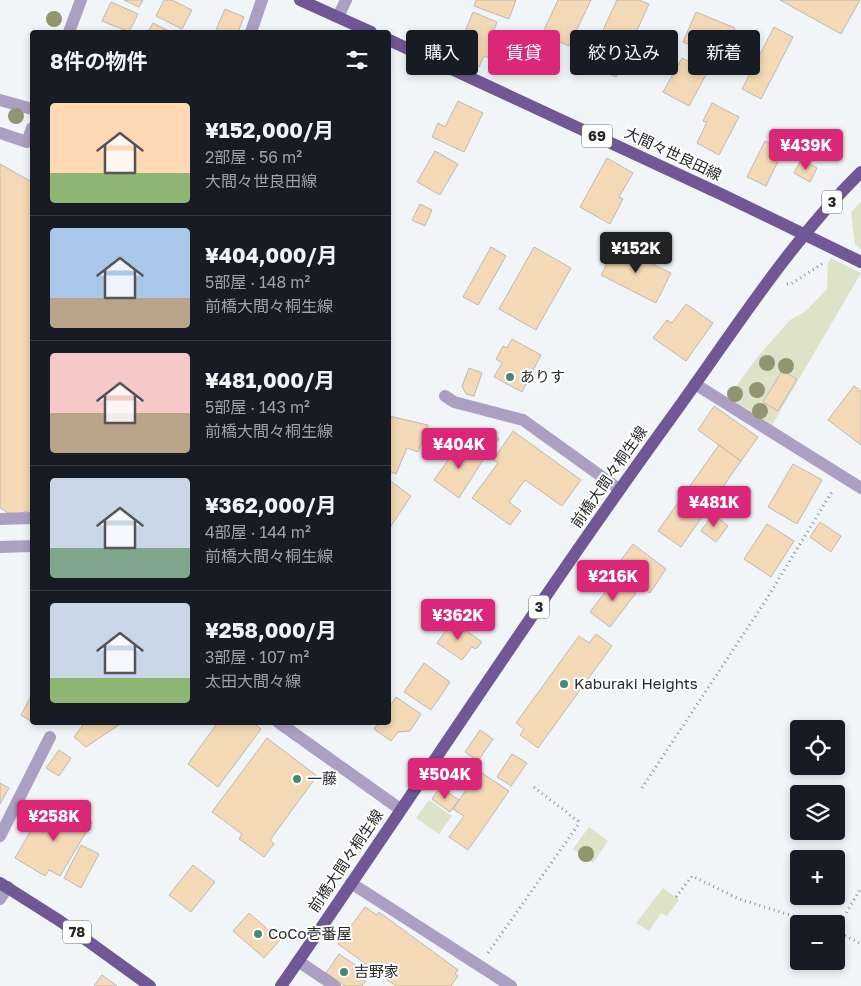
<!DOCTYPE html>
<html lang="ja">
<head>
<meta charset="utf-8">
<style>
	:root { --surface:#171b24; --page:#242831; --text:#f1f3f6; --muted:#9ea1a6; --line:#363941; --accent:#db2777 }
	body { margin:0; font-family:"Golos Text","Noto Sans JP",sans-serif; background:var(--page); color:var(--text); height:100vh; display:flex; flex-direction:column; font-size:19px; white-space:nowrap }
	* { box-sizing:border-box; margin:0 }
	p { font-size:16px; color:var(--muted) }
	.icon { flex:none; width:28px; height:28px; fill:none; stroke:currentColor; stroke-width:2; stroke-linecap:round; stroke-linejoin:round }
	.map { position:relative; flex:1; overflow:hidden }
	.panel { position:absolute; left:30px; top:30px; width:361px; height:695px; display:flex; flex-direction:column; background:var(--surface); border-radius:5px; box-shadow:0 2px 8px #0003 }
	.panel>* { flex:none }
	.hud { position:absolute; left:406px; top:30px; width:379px; height:45px; display:flex; gap:10px }
	.tools { position:absolute; left:790px; top:720px; display:grid; gap:10px }
	.tools a { display:grid; place-items:center; width:55px; height:55px; border-radius:5px; background:var(--surface); box-shadow:0 2px 8px #0003; font-size:25px }
	.price { position:absolute; translate:-50% -42px; padding:0 11px; border-radius:5px; background:var(--accent); color:#fff; font-size:16px; line-height:32px; filter:drop-shadow(0 1px 2px #0008) }
	.price::after { content:''; position:absolute; left:50%; top:30px; width:15px; height:11px; margin-left:-8px; background:inherit; clip-path:polygon(0 0,100% 0,50% 100%) }
	.price.selected { background:#222; color:#fff }
	ul { padding:0; list-style:none }
	li { display:flex; align-items:center; gap:15px; height:125px; padding:0 20px }
	li+li { border-top:1px solid var(--line) }
	li span { display:grid; place-items:center; flex:none; width:140px; height:100px; border-radius:5px; color:#555 }
	li>.icon { margin-inline-start:auto }
	span .icon { width:60px; height:60px; fill:#fffc; stroke-width:1 }
	li b { font-size:21px }
	h2 { display:flex; justify-content:space-between; align-items:center; height:60px; padding:0 20px; font-size:21px }
	.pill { padding:0 18px; border-radius:5px; background:var(--surface); box-shadow:0 2px 8px #0003; font-size:18px; line-height:45px }
	.pill.selected { background:var(--accent); color:#fff }
	.map>svg:first-child { display:block }
	.green { fill:#dee2c8 }
	.building { fill:#f3d9b5; stroke:#bdbab6 }
	.lines { fill:none; stroke-linecap:round; stroke-linejoin:round }
	.path { stroke:#8e9093; stroke-width:3; stroke-dasharray:1 4; stroke-linecap:butt }
	.minor { stroke:#ab9fc2; stroke-width:12 }
	.major { stroke:#6f5895; stroke-width:12 }
	.tree { fill:#919671 }
	.poi-dot { fill:#45887b; stroke:#fff; stroke-width:2 }
	.labels { text-anchor:middle; stroke-width:4; stroke-linejoin:round; paint-order:stroke }
	.shield { fill:#fff; stroke:#676869; stroke-width:1 }
	.shield-label { font-size:14px; font-weight:bold; fill:#262729 }
	.street-label { font-size:15px; fill:#262729; stroke:#fff }
	.poi-label { font-size:15px; fill:#262729; stroke:#fff; text-anchor:start }
</style>
</head>
<body>
<div class="map">
<svg width="861" height="986" viewBox="0 0 861 986">
	<rect width="100%" height="100%" fill="#f1f5f8"/>
	<!-- green -->
	<g class="green">
		<polygon points="861,202 861,249 855,245 851,212"/>
		<polygon points="831,258 861,273 772,425 728,397 760,354 790,320 806,311 827,289 828,264"/>
		<polygon points="429,800 452,816 439,834 416,818"/>
		<polygon points="589,827 608,841 593,863 573,849"/>
		<polygon points="663,888 679,900 667,916 661,913 649,931 636,923"/>
	</g>
	<!-- building -->
	<g class="building">
		<polygon points="124,0 143,0 139,7"/>
		<polygon points="164,0 172,0 192,10 182,29 156,16"/>
		<polygon points="476,0 516,0 509,19 474,6"/>
		<polygon points="558,0 591,0 569,46 542,34"/>
		<polygon points="617,0 639,0 649,4 616,77 587,64"/>
		<polygon points="780,0 860,0 841,34"/>
		<polygon points="111,2 138,14 129,32 102,21"/>
		<polygon points="225,9 244,17 238,32 215,32"/>
		<polygon points="473,12 497,22 489,43 497,46 491,59 484,56 479,67 455,57"/>
		<polygon points="696,12 735,28 722,59 683,42"/>
		<polygon points="153,23 171,32 148,32"/>
		<polygon points="774,27 793,37 761,99 742,89"/>
		<polygon points="682,58 708,71 689,106 663,92"/>
		<polygon points="458,101 483,113 464,152 432,137 438,123 445,127"/>
		<polygon points="712,103 739,117 719,155 697,143 707,122 703,121"/>
		<polygon points="765,141 783,151 766,186 747,177"/>
		<polygon points="435,151 458,164 440,195 417,182"/>
		<polygon points="607,158 633,173 619,197 623,199 610,224 580,207"/>
		<polygon points="801,160 817,168 810,182 794,173"/>
		<polygon points="0,164 32,182 32,510 12,515 0,508"/>
		<polygon points="420,204 432,210 425,226 412,220"/>
		<polygon points="616,246 671,273 656,303 601,275"/>
		<polygon points="491,247 506,256 478,305 463,297"/>
		<polygon points="534,247 571,268 536,330 499,309"/>
		<polygon points="686,304 713,323 686,361 653,338 667,320 672,323"/>
		<polygon points="512,339 541,355 522,392 494,377 502,363 496,359 503,346 507,348"/>
		<polygon points="469,368 482,373 474,396 466,394 462,386"/>
		<polygon points="782,371 797,379 778,411 763,402"/>
		<polygon points="854,386 861,391 861,445 828,420"/>
		<polygon points="714,406 758,437 741,461 698,430"/>
		<polygon points="389,416 428,425 418,452 407,448 396,474 389,471"/>
		<polygon points="513,431 581,480 562,506 525,480 509,502 521,511 510,525 472,498 498,463 493,460"/>
		<polygon points="491,433 499,439 493,447 485,442"/>
		<polygon points="460,443 483,460 459,498 434,480"/>
		<polygon points="483,444 491,450 485,458 477,453"/>
		<polygon points="719,445 741,461 681,547 658,531"/>
		<polygon points="793,464 822,480 797,524 768,507"/>
		<polygon points="389,480 411,496 389,529"/>
		<polygon points="713,514 728,526 716,542 701,531"/>
		<polygon points="820,522 841,536 831,552 810,537"/>
		<polygon points="767,524 794,541 771,577 744,559"/>
		<polygon points="633,544 666,569 650,593 615,568"/>
		<polygon points="616,578 636,593 610,627 590,612"/>
		<polygon points="453,621 482,642 476,649 472,647 462,660 437,643"/>
		<polygon points="596,634 612,646 538,748 520,735 524,729 516,723 579,636 589,643"/>
		<polygon points="424,663 450,682 431,710 404,692"/>
		<polygon points="32,694 32,722 21,715"/>
		<polygon points="396,697 421,714 410,731 398,732 391,741 374,729 379,722 389,722 389,708"/>
		<polygon points="85,722 123,722 86,747 74,737"/>
		<polygon points="218,722 252,722 261,729 218,787 188,764"/>
		<polygon points="480,730 493,739 478,761 465,752"/>
		<polygon points="267,738 317,776 270,840 274,844 264,857 239,839 242,834 212,812"/>
		<polygon points="59,750 71,758 59,776 46,768"/>
		<polygon points="512,754 527,763 511,786 497,777"/>
		<polygon points="479,771 509,791 468,850 449,837 464,816 453,809"/>
		<polygon points="0,783 9,788 0,804"/>
		<polygon points="440,787 459,800 450,812 432,799"/>
		<polygon points="60,804 92,822 60,876 49,870 45,876 15,858 33,827 43,833"/>
		<polygon points="81,845 99,854 81,888 64,878"/>
		<polygon points="193,865 215,882 191,912 169,895"/>
		<polygon points="365,907 377,915 379,912 458,970 455,974 458,976 451,986 396,986 338,944"/>
		<polygon points="249,913 280,940 264,958 233,931"/>
		<polygon points="339,954 370,975 362,986 345,986 326,973"/>
		<polygon points="102,975 117,986 94,986"/>
	</g>
	<g class="lines">
		<!-- path -->
		<g class="path">
			<polyline points="787,284 791,284 825,262"/>
			<polyline points="642,788 766,600 833,490"/>
			<polyline points="676,897 692,876 739,899 819,924"/>
			<polyline points="836,930 861,888"/>
			<polyline points="836,931 861,944"/>
			<polyline points="488,953 578,825 578,821 531,785"/>
		</g>
		<!-- minor -->
		<g class="minor">
			<polyline points="338,17 346,0"/>
			<polyline points="69,32 81,0"/>
			<polyline points="251,32 262,0"/>
			<polyline points="0,100 32,109"/>
			<polyline points="0,133 27,142 32,128"/>
			<polyline points="695,384 861,488"/>
			<polyline points="445,396 454,402 523,420 619,489"/>
			<polyline points="0,519 32,518"/>
			<polyline points="0,547 32,546"/>
			<polyline points="278,722 400,809"/>
			<polyline points="0,836 50,737"/>
			<polyline points="351,883 511,986"/>
			<polyline points="0,899 8,887"/>
			<polyline points="298,961 335,986"/>
		</g>
		<!-- major -->
		<g class="major">
			<polyline points="300,0 371,32"/>
			<polyline points="389,40 725,196 861,262"/>
			<polyline points="0,883 60,921 150,986"/>
			<path d="M 281,986 C 412,797 536,604 671,418 C 732,334 787,245 861,172"/>
		</g>
	</g>
	<!-- trees -->
	<g class="tree">
		<circle cx="54" cy="19" r="8"/>
		<circle cx="16" cy="116" r="8"/>
		<circle cx="767" cy="363" r="8"/>
		<circle cx="786" cy="366" r="8"/>
		<circle cx="757" cy="390" r="8"/>
		<circle cx="735" cy="394" r="8"/>
		<circle cx="760" cy="411" r="8"/>
		<circle cx="586" cy="854" r="8"/>
	</g>
	<!-- markers -->
	<g class="poi-dot">
		<circle cx="510" cy="377" r="5"/>
		<circle cx="564" cy="684" r="5"/>
		<circle cx="297" cy="779" r="5"/>
		<circle cx="258" cy="934" r="5"/>
		<circle cx="344" cy="972" r="5"/>
	</g>
	<g class="labels">
		<!-- shield labels -->
		<g class="shield">
			<rect x="582" y="124.5" width="30" height="23" rx="4"/>
			<rect x="822" y="190.5" width="20" height="23" rx="4"/>
			<rect x="529" y="595.5" width="20" height="23" rx="4"/>
			<rect x="63" y="920.5" width="28" height="23" rx="4"/>
		</g>
		<g class="shield-label">
			<text x="597" y="141">69</text>
			<text x="832" y="207">3</text>
			<text x="539" y="612">3</text>
			<text x="77" y="937">78</text>
		</g>
		<!-- street labels -->
		<g class="street-label">
			<text transform="translate(673 154) rotate(25)" y="5">大間々世良田線</text>
			<text transform="translate(609 477) rotate(-55)" y="5">前橋大間々桐生線</text>
			<text transform="translate(346 861) rotate(-56)" y="5">前橋大間々桐生線</text>
		</g>
		<!-- poi labels -->
		<g class="poi-label">
			<text x="520" y="382">ありす</text>
			<text x="574" y="689">Kaburaki Heights</text>
			<text x="307" y="784">一藤</text>
			<text x="268" y="939">CoCo壱番屋</text>
			<text x="354" y="977">吉野家</text>
		</g>
	</g>
</svg>
<div class="tools">
<a><svg class="icon" aria-label="locate" viewBox="0 0 24 24"><circle cx="12" cy="12" r="6"/><path d="M12 2v4M12 18v4M2 12h4M18 12h4"/></svg></a>
<a><svg class="icon" aria-label="layers" viewBox="0 0 24 24"><path d="M12 4l9 5-9 5-9-5zM3 14l9 5 9-5"/></svg></a>
<a>+</a>
<a>−</a>
</div>
<b class="price" style="left:806px;top:171px">¥439K</b>
<b class="price selected" style="left:636px;top:274px">¥152K</b>
<b class="price" style="left:459px;top:470px">¥404K</b>
<b class="price" style="left:714px;top:528px">¥481K</b>
<b class="price" style="left:613px;top:602px">¥216K</b>
<b class="price" style="left:458px;top:641px">¥362K</b>
<b class="price" style="left:445px;top:800px">¥504K</b>
<b class="price" style="left:54px;top:842px">¥258K</b>
<div class="hud">
<a class="pill">購入</a>
<a class="pill selected">賃貸</a>
<a class="pill">絞り込み</a>
<a class="pill">新着</a>
</div>
<section class="panel">
<h2>8件の物件<svg class="icon" aria-label="filters" viewBox="0 0 24 24"><path d="M4 7h16M4 17h16"/><circle cx="9" cy="7" r="2"/><circle cx="15" cy="17" r="2"/></svg></h2>
<ul>
<li><span style="background:linear-gradient(#ffd9b3 70%,#8fb573 0)"><svg class="icon" aria-label="home" viewBox="0 0 24 24"><path d="M3 11l9-7 9 7M6 9v11h12V9"/></svg></span><div><b>¥152,000/月</b><p>2部屋 · 56 m²</p><p>大間々世良田線</p></div></li>
<li><span style="background:linear-gradient(#a9c7e8 70%,#b9a48a 0)"><svg class="icon" aria-label="home" viewBox="0 0 24 24"><path d="M3 11l9-7 9 7M6 9v11h12V9"/></svg></span><div><b>¥404,000/月</b><p>5部屋 · 148 m²</p><p>前橋大間々桐生線</p></div></li>
<li><span style="background:linear-gradient(#f6c9c9 60%,#b9a48a 0)"><svg class="icon" aria-label="home" viewBox="0 0 24 24"><path d="M3 11l9-7 9 7M6 9v11h12V9"/></svg></span><div><b>¥481,000/月</b><p>5部屋 · 143 m²</p><p>前橋大間々桐生線</p></div></li>
<li><span style="background:linear-gradient(#c9d6e8 70%,#7fa58c 0)"><svg class="icon" aria-label="home" viewBox="0 0 24 24"><path d="M3 11l9-7 9 7M6 9v11h12V9"/></svg></span><div><b>¥362,000/月</b><p>4部屋 · 144 m²</p><p>前橋大間々桐生線</p></div></li>
<li><span style="background:linear-gradient(#c9d6e8 75%,#8fb573 0)"><svg class="icon" aria-label="home" viewBox="0 0 24 24"><path d="M3 11l9-7 9 7M6 9v11h12V9"/></svg></span><div><b>¥258,000/月</b><p>3部屋 · 107 m²</p><p>太田大間々線</p></div></li>
</ul>
</section>
</div>
</body>
</html>
